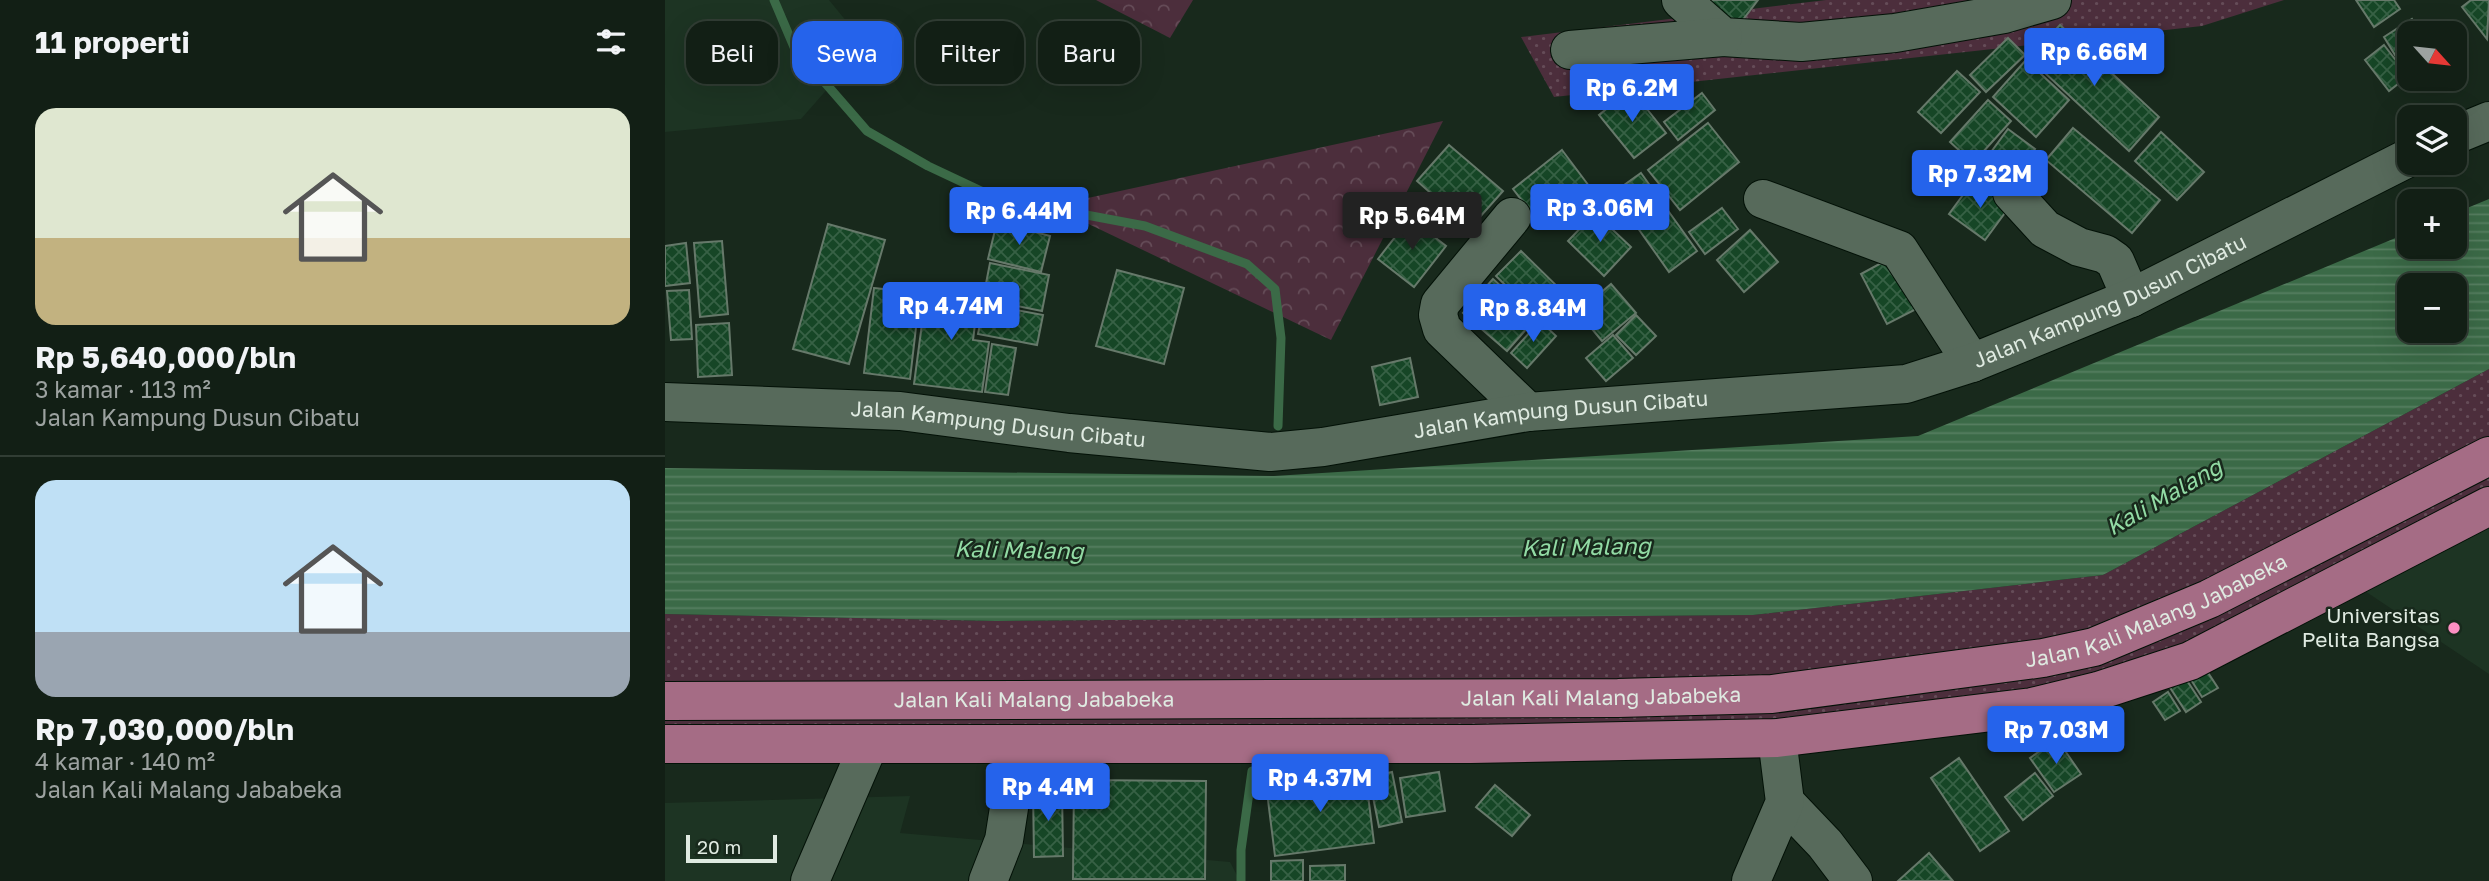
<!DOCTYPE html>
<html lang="id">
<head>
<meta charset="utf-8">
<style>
	:root { --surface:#121f15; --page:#1b271e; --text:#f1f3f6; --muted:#9ca2a0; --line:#313d34; --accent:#2563eb }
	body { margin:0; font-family:"Golos Text",sans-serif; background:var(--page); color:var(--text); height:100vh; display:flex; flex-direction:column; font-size:26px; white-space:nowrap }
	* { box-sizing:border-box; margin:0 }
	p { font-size:23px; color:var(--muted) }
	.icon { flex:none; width:38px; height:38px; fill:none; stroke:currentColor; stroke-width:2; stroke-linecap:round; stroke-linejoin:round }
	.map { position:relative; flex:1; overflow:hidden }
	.details { display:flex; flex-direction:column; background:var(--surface); width:665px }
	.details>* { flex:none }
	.top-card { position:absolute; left:21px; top:21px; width:665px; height:63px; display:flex; gap:14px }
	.needle { width:46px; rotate:117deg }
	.controls { position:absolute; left:1732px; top:21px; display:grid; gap:14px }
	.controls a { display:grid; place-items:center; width:70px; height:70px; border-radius:14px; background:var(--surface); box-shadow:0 7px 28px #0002,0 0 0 2px var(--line); font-size:35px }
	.scale { position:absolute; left:21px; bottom:18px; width:91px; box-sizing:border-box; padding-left:7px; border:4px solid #dfeae1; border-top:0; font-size:19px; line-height:24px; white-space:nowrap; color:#dfeae1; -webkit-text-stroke:5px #18291c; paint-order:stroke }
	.price { position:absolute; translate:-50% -60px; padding:0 16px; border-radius:7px; background:var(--accent); color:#fff; font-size:23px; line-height:46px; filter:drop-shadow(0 2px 4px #0008) }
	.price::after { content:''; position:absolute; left:50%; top:42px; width:21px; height:16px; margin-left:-10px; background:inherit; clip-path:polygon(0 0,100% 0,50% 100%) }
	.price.active { background:#222; color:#fff }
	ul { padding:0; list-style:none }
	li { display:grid; align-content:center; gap:14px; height:371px; padding:0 35px }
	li+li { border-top:2px solid var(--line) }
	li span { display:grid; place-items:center; height:217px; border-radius:21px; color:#555 }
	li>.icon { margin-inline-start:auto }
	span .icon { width:126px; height:126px; fill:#fffc; stroke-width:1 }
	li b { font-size:30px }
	h2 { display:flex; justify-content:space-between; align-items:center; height:84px; padding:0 35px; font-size:30px }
	.chip { padding:0 24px; border-radius:21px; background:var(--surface); box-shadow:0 7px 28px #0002,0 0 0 2px var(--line); font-size:24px; line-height:63px }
	.chip.active { background:var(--accent); color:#fff }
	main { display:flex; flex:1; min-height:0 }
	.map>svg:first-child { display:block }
	.built { fill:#1d3423 }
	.green { fill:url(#green-dots) }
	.forest { fill:url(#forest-crowns) }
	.water { fill:url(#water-rules); fill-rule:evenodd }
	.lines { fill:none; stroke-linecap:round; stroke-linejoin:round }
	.stream { stroke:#3b6a47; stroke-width:9 }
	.building { fill:url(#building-cross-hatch); stroke:#66796a; stroke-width:2 }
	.minor-casing { stroke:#031107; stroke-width:40 }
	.major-casing { stroke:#031107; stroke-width:40 }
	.minor { stroke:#576a5b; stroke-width:38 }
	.major { stroke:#a56c85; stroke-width:38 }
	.poi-dot { fill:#fc8fc2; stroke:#18291c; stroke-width:2.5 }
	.labels { text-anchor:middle; stroke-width:5; stroke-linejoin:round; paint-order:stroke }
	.street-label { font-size:21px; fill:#dfeae1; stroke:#18291c }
	.poi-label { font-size:21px; fill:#dfeae1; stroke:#18291c; text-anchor:end }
	.water-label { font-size:23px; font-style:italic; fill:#92dba4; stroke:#18291c }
</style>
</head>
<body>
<main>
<section class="details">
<h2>11 properti<svg class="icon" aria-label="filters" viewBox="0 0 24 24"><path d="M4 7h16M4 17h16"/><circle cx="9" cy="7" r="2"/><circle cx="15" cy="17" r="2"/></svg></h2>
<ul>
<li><span style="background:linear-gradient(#dfe7d0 60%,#c2b280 0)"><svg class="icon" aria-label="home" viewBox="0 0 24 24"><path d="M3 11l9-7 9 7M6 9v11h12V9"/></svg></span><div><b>Rp 5,640,000/bln</b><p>3 kamar · 113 m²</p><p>Jalan Kampung Dusun Cibatu</p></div></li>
<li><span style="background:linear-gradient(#bfe0f5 70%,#9aa5b1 0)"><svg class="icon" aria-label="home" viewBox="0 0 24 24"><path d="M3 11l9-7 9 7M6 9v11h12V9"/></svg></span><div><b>Rp 7,030,000/bln</b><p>4 kamar · 140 m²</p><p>Jalan Kali Malang Jababeka</p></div></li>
</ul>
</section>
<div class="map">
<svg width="1824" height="881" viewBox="0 0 1824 881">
	<defs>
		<pattern id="green-dots" width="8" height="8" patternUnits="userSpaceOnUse" patternTransform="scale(1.75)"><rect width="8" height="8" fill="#4c2e3c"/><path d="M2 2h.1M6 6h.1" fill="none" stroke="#654c58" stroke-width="1.8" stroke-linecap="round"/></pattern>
		<pattern id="forest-crowns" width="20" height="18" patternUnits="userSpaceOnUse" patternTransform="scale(1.75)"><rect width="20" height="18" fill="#4c2e3c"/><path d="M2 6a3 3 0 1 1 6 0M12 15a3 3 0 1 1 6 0" fill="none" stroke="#654c58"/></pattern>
		<pattern id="water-rules" width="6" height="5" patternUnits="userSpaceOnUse" patternTransform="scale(1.75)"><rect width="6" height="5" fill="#3b6a47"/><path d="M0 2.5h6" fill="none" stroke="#577f61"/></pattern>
		<pattern id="building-cross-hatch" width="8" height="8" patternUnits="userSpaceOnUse" patternTransform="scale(1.75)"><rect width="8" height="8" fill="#164626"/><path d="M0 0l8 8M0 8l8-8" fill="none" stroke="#376145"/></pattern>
	</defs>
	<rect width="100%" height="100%" fill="#18291c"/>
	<!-- built -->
	<g class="built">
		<polygon points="0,0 164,0 201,45 136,119 0,132"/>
		<polygon points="1824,506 1824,674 1685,581"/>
		<polygon points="245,796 235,833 565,862 575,881 0,881 0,803"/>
	</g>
	<!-- green -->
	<g class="green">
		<polygon points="1161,0 1619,0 1537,26 889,97 856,37"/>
		<polygon points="1824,369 1824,506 1525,661 1112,738 0,744 0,614 331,621 1088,615 1438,575"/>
	</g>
	<!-- forest -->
	<g class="forest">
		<polygon points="431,0 528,0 505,38"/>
		<polygon points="778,121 666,340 386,206"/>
	</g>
	<!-- water -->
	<path class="water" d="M 1824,199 L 1824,369 L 1438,575 L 1088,615 L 331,621 L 0,614 L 0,468 L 609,476 L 1253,436 L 1745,232 L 1745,247 L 1790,247 L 1790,213 ZM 1745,285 L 1790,285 L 1790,331 L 1745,331 Z"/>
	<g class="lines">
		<!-- stream -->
		<g class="stream">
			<polyline points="109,0 129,47 202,131 263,166 331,198 480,226 582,264 610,289 616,338 613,426"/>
			<polyline points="576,881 576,850 587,771"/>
		</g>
	</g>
	<!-- building -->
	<g class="building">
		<polygon points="1029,0 1093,0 1067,34"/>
		<polygon points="1691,0 1729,0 1735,9 1709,27"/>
		<polygon points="1806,0 1824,0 1822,39 1797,7"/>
		<polygon points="1747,19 1756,33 1745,33 1745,71 1741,73 1719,37"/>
		<polygon points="1395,25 1494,117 1464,151 1364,58"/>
		<polygon points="1343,38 1360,55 1321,92 1305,75"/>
		<polygon points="1719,45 1743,76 1724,91 1700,60"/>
		<polygon points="1361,60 1404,100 1371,137 1328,97"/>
		<polygon points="1292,71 1315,92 1276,133 1253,112"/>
		<polygon points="966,89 1001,133 969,158 934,115"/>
		<polygon points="1037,93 1050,110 1013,140 999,122"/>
		<polygon points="1323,100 1346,121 1308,163 1285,142"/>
		<polygon points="1043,123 1074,162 1015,210 983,170"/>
		<polygon points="1408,128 1495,200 1467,233 1381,160"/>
		<polygon points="1343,129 1370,149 1344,183 1318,163"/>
		<polygon points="1496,132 1539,172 1512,200 1470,161"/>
		<polygon points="784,145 838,191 805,228 752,181"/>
		<polygon points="897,150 924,186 875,224 848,189"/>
		<polygon points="976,173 1032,251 1004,272 948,193"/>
		<polygon points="1309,180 1345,206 1320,240 1284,214"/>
		<polygon points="1057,208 1073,229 1040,254 1024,232"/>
		<polygon points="930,213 966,247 939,276 903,241"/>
		<polygon points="745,218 781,246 749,287 713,259"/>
		<polygon points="332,222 385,236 376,272 323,259"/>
		<polygon points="163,224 220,240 184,364 128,349"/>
		<polygon points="1085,230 1113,262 1079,292 1052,260"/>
		<polygon points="57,241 63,314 35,317 29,243"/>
		<polygon points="21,243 25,283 0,286 0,246"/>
		<polygon points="856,251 904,298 879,323 831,276"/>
		<polygon points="1231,255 1257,306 1222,324 1196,274"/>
		<polygon points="325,263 384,275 377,311 318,299"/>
		<polygon points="452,270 519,288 499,364 431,346"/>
		<polygon points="828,279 871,318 842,351 798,313"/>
		<polygon points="946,284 971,313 937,341 913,312"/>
		<polygon points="262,286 314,293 308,340 324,342 317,392 249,384"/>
		<polygon points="209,288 255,293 245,379 199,373"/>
		<polygon points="24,290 27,339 6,340 2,291"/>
		<polygon points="319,304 378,315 372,345 313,334"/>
		<polygon points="971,315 991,336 971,355 951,335"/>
		<polygon points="875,321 891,336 862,368 846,353"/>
		<polygon points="64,323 67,375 33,377 31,325"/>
		<polygon points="948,335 968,358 941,381 921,358"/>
		<polygon points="327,344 351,348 343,395 320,392"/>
		<polygon points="745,358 753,397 715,405 707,367"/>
		<polygon points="1538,665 1553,688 1537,697 1523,675"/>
		<polygon points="1519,676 1536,702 1521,712 1504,686"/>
		<polygon points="1503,692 1515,711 1500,720 1488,702"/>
		<polygon points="1392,739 1416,774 1389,792 1365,758"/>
		<polygon points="1294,758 1344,831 1315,851 1266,778"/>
		<polygon points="700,771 709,843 610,856 601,784"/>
		<polygon points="727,772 737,822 714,827 704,777"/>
		<polygon points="774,772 780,811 741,817 735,778"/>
		<polygon points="1370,773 1388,796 1358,820 1340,797"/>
		<polygon points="409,780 541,781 540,879 408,879"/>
		<polygon points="830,785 865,815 847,836 811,807"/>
		<polygon points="368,789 397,789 398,856 369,857"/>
		<polygon points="1264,853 1288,881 1233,881"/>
		<polygon points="638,860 638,881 606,881 606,861"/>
		<polygon points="680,865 680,881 645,881 645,866"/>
	</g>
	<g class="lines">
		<!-- minor casing -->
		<g class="minor-casing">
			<g id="minor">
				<polyline points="1016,0 1058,37 1136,42 1230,33 1339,14 1387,0"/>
				<polyline points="905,50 1058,37"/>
				<polyline points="1790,135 1824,121"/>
				<polyline points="1347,193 1380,229 1414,247 1440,254 1450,261 1466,298"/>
				<polyline points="1098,199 1234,250 1307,363"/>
				<polyline points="847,217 775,304 773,315 777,329 863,412"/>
				<path id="s1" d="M 0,402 L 235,411 L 404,433 L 605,452 L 658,447 L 863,412 L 1241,384 L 1307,363 L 1466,298 L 1745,157"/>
				<polyline points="1120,802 1160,844 1188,881"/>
				<polyline points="145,881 204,744"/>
				<polyline points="323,881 339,840 354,744"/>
				<polyline points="1086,881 1120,802 1112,738"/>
			</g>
		</g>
		<!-- major casing -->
		<g class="major-casing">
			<g id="major">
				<path id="s2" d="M 0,701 L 953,698 L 1107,694 L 1378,658 L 1429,647 L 1544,599 L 1824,456"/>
				<polyline points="0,744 806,744 1112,738 1367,707 1433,691 1525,661 1824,506"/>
			</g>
		</g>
		<!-- minor -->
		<use href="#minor" class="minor"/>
		<!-- major -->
		<use href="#major" class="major"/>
	</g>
	<!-- markers -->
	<circle class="poi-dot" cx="1789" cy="628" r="7"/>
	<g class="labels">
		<!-- street labels -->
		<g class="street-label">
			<text dy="7" stroke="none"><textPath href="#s1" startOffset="1468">Jalan Kampung Dusun Cibatu</textPath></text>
			<text dy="7" stroke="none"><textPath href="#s1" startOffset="901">Jalan Kampung Dusun Cibatu</textPath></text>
			<text dy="7" stroke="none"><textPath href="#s1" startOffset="334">Jalan Kampung Dusun Cibatu</textPath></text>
			<text dy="7" stroke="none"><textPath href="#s2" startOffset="1503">Jalan Kali Malang Jababeka</textPath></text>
			<text dy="7" stroke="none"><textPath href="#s2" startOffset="936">Jalan Kali Malang Jababeka</textPath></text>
			<text dy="7" stroke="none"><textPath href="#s2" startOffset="369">Jalan Kali Malang Jababeka</textPath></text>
		</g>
		<!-- poi labels -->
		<g class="poi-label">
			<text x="1775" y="623">Universitas<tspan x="1775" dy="24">Pelita Bangsa</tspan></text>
		</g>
		<!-- water labels -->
		<g class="water-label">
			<text transform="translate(1499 497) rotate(-30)" y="8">Kali Malang</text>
			<text transform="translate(921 547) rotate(-1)" y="8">Kali Malang</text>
			<text transform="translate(354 550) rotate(1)" y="8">Kali Malang</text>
		</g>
	</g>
</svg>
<div class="controls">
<a><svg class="needle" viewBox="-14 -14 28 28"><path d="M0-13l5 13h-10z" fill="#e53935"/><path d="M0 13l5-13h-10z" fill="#9ca2a0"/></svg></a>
<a><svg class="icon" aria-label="layers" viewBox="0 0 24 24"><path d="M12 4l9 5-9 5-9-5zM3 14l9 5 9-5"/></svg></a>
<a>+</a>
<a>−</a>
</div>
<div class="scale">20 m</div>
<b class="price" style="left:1429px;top:88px">Rp 6.66M</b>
<b class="price" style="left:967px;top:124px">Rp 6.2M</b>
<b class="price" style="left:1315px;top:210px">Rp 7.32M</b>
<b class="price" style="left:935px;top:244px">Rp 3.06M</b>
<b class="price" style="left:354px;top:247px">Rp 6.44M</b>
<b class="price active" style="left:747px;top:252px">Rp 5.64M</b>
<b class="price" style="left:286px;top:342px">Rp 4.74M</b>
<b class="price" style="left:868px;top:344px">Rp 8.84M</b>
<b class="price" style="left:1391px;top:766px">Rp 7.03M</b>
<b class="price" style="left:655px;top:814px">Rp 4.37M</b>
<b class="price" style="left:383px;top:823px">Rp 4.4M</b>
<div class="top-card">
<a class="chip">Beli</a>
<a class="chip active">Sewa</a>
<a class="chip">Filter</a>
<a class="chip">Baru</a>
</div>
</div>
</main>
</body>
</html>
